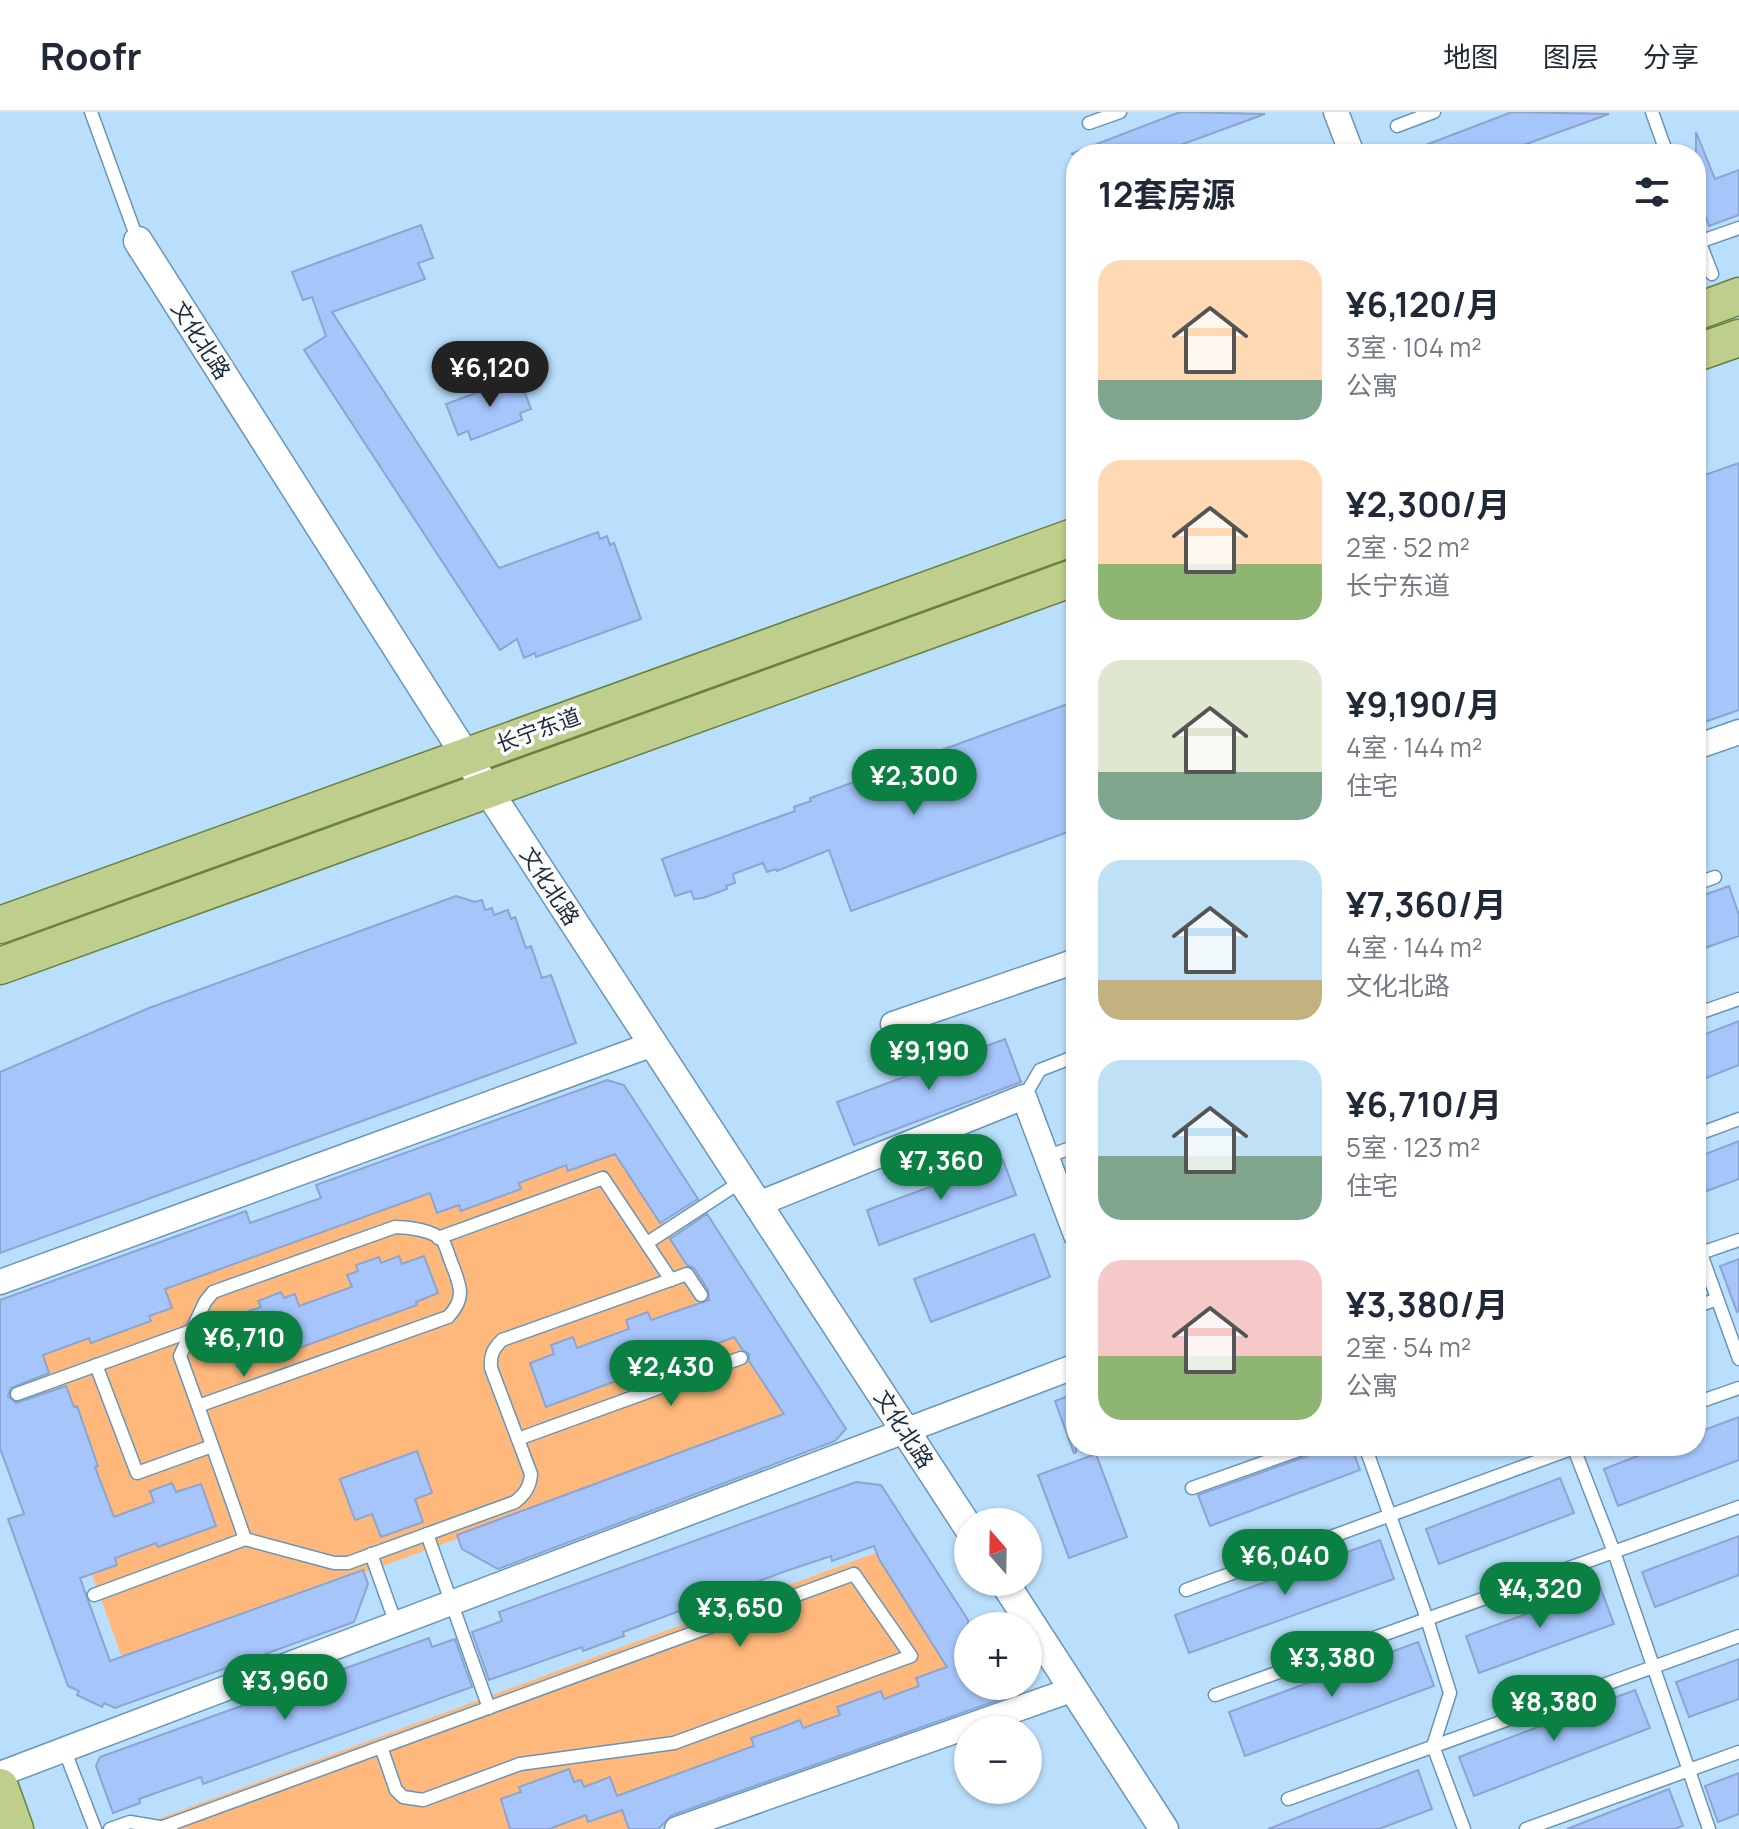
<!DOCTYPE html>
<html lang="zh">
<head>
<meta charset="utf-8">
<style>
	:root { --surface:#fff; --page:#f2f2f3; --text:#1f2937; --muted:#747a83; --line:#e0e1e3; --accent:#0b8043 }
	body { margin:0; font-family:Manrope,"Noto Sans SC",sans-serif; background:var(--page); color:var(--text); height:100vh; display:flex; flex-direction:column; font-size:30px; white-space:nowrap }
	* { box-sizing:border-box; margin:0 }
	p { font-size:26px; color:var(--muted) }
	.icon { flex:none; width:44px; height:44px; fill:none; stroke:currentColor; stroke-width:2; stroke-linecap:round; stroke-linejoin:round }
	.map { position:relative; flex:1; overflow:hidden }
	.details { position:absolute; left:1066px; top:32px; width:640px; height:1312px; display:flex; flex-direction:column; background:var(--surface); border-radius:32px; box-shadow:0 2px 6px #0004 }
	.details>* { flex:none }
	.needle { width:52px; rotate:340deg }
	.fabs { position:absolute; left:954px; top:1396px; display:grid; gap:16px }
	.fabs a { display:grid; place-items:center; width:88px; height:88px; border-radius:50%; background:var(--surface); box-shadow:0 2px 6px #0004; font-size:40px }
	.price { position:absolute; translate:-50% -68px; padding:0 18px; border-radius:28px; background:var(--accent); color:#fff; font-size:26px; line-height:52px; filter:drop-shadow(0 2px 4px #0008) }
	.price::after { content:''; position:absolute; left:50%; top:48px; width:24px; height:18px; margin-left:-12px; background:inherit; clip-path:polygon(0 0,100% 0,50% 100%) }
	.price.current { background:#222; color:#fff }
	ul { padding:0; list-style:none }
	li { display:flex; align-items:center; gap:24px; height:200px; padding:0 32px }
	li span { display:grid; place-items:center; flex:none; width:224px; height:160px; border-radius:24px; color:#555 }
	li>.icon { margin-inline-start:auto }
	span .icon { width:96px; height:96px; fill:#fffc; stroke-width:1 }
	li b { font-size:34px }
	h2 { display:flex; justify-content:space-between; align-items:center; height:96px; padding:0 32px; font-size:34px }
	header { display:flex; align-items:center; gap:48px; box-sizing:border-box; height:112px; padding:0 40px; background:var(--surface); border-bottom:2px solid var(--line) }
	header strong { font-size:38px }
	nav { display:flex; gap:44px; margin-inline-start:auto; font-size:28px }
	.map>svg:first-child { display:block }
	.green { fill:#ffb87c }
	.building { fill:#a5c5fb; stroke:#8ba4d0; stroke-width:2 }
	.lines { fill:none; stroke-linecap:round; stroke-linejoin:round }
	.service-casing { stroke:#6895b7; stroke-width:15 }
	.minor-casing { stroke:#6895b7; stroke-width:27 }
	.tertiary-casing { stroke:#6895b7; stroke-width:31 }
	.primary-casing { stroke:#68803d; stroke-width:39 }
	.service { stroke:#fff; stroke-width:12 }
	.minor { stroke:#fff; stroke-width:24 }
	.tertiary { stroke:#fff; stroke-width:28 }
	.primary { stroke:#bece8c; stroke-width:36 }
	.labels { text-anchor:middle; stroke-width:7; stroke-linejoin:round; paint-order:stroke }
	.street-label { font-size:22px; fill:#192c39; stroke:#fbfbfb }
</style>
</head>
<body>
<header>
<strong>Roofr</strong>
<nav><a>地图</a><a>图层</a><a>分享</a></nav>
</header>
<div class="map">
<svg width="1739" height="1717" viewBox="0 0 1739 1717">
	<rect width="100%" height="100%" fill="#badffc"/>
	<!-- green -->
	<g class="green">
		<polygon points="585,994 796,1304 123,1548 0,1208"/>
		<polygon points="881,1439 977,1595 632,1717 157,1717 139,1714"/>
	</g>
	<!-- building -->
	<g class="building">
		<polygon points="1180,0 1265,2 1156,42 1071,42"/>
		<polygon points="1512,0 1609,2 1499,42 1402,42"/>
		<polygon points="1696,20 1715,67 1739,58 1739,103 1709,114 1696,79"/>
		<polygon points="421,113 433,146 418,151 425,167 332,200 499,456 598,420 600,427 607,424 610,433 614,431 641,507 536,545 535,541 524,546 517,527 500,538 304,238 326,224 312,185 303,188 292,160"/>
		<polygon points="519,265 531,297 520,301 522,308 471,328 468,319 458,323 446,292"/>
		<polygon points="1739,351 1739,598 1696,613 1696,366"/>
		<polygon points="1076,589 1076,717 851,799 829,738 777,759 776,757 767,760 763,751 733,762 735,771 726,774 727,777 703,786 694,787 691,779 675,784 662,747 795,699 794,695 811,689 810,686"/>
		<polygon points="1729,774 1739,803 1739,824 1696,839 1696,786"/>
		<polygon points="456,784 475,790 482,788 485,798 492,796 494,803 508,798 511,807 515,805 526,836 531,834 542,866 551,863 576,931 0,1141 0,960 149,896"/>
		<polygon points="1739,909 1739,953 1696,970 1696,926"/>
		<polygon points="1005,927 1021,970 854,1033 837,990"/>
		<polygon points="607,968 624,973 698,1087 660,1111 615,1042 568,1059 566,1053 519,1071 521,1077 461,1099 459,1093 437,1101 430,1081 165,1177 172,1196 149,1204 151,1209 91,1231 89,1226 43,1243 49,1261 11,1276 8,1284 16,1291 66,1274 74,1295 77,1294 98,1354 95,1355 114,1405 154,1390 150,1379 172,1371 176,1380 201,1372 216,1414 158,1435 156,1431 115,1446 117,1453 80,1466 110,1549 363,1458 368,1472 354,1510 115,1596 104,1591 102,1595 77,1583 79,1579 68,1574 8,1407 24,1402 0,1336 0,1188 246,1099 250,1111 321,1086 316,1073"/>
		<polygon points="1739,1029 1739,1067 1696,1083 1696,1046"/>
		<polygon points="1003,1048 1016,1083 879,1133 867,1098"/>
		<polygon points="707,1102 846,1317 835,1329 498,1457 462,1437 457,1423 784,1302 749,1249 749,1242 742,1237 734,1225 708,1235 706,1230 676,1241 678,1246 546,1295 530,1251 554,1242 551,1233 573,1225 577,1236 629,1217 626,1208 648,1200 651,1208 709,1188 708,1178 694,1156 687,1153 670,1127"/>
		<polygon points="1034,1122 1050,1165 931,1210 914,1167"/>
		<polygon points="399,1144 402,1152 424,1144 438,1181 416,1190 417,1193 261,1250 259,1246 237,1255 223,1217 246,1209 243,1201 261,1195 258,1189 281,1180 284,1186 295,1182 299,1194 352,1175 347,1163 358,1159 356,1153 379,1145 381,1151"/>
		<polygon points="1739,1147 1739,1199 1737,1200 1720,1154"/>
		<polygon points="1076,1281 1076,1340 1074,1341 1055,1289"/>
		<polygon points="1739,1305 1739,1348 1618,1394 1604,1357 1663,1334 1696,1334 1696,1321"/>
		<polygon points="1322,1334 1351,1334 1360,1358 1210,1414 1198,1383 1313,1342"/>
		<polygon points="417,1339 432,1381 415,1387 423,1410 381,1425 372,1402 355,1408 340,1367"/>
		<polygon points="1096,1342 1127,1425 1069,1446 1038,1363"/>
		<polygon points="1560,1366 1574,1401 1439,1452 1426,1417"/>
		<polygon points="856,1370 881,1373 968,1508 968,1574 1010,1574 1013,1583 672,1703 658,1717 629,1717 622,1698 588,1710 586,1703 549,1717 510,1717 501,1687 521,1680 519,1675 569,1657 574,1670 581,1668 584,1675 610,1665 617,1684 754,1634 751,1626 780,1616 800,1608 803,1616 840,1603 837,1595 881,1579 884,1587 919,1574 916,1566 947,1555 879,1447 874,1434 832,1449 831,1444 786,1459 623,1520 624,1524 583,1539 582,1535 489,1568 472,1520 502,1509 499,1500"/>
		<polygon points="1739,1424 1739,1463 1655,1495 1642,1460"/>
		<polygon points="1380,1428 1394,1467 1189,1541 1175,1503"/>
		<polygon points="1600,1475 1614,1512 1479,1561 1466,1524"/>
		<polygon points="429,1526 432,1535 455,1527 472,1575 203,1672 201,1665 139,1687 140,1691 113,1701 96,1654 100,1645"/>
		<polygon points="1418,1530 1434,1574 1245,1644 1229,1600"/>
		<polygon points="1739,1547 1739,1587 1689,1605 1676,1570"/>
		<polygon points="1635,1578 1650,1616 1474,1684 1459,1645"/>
		<polygon points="1418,1658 1432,1697 1379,1717 1268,1717"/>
		<polygon points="1739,1661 1739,1702 1718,1710 1705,1674"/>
		<polygon points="1669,1677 1683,1714 1674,1717 1567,1717"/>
	</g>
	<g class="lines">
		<!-- service casing -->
		<g class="service-casing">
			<g id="service">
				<polyline points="91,0 138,129"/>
				<polyline points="1652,0 1667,42"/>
				<polyline points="1089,11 1120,0"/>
				<polyline points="1397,14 1434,0"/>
				<polyline points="1696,121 1712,162"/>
				<polyline points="1699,130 1739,116"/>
				<polyline points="1696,772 1715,765"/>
				<polyline points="1696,902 1739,887"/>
				<polyline points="1024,985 1040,958 1076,944"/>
				<polyline points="1696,1023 1739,1007"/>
				<polyline points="1046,1045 1076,1034"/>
				<polyline points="438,1126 603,1066 671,1168"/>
				<polyline points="1696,1128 1739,1247"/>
				<polyline points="647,1131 742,1069"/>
				<polyline points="1701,1141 1739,1128"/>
				<polyline points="1696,1195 1717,1187"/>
				<polyline points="96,1253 137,1361 212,1334"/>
				<polyline points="17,1282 191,1219"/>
				<polyline points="1696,1291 1739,1276"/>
				<polyline points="518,1327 741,1246"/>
				<polyline points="1365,1334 1427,1507 1450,1581 1433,1634 1464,1717"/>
				<polyline points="1573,1334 1614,1440 1709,1717"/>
				<polyline points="1192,1376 1310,1334"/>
				<polyline points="427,1422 489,1596"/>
				<path d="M 245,1427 L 334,1451 L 348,1451 L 515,1390 C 525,1382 530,1375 531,1362 L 491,1256 C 490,1243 493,1237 502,1228 L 687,1162 L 701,1183"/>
				<polyline points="371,1442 396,1512"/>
				<polyline points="1186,1478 1579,1334"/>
				<path d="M 94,1483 L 245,1427 C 224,1366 202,1305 180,1244 L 205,1190 L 213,1180 L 395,1115 C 407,1115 434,1118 443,1129 C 446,1134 448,1142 450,1147 C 459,1172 468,1184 448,1205 L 198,1294"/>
				<polyline points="1215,1583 1739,1395"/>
				<polyline points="64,1637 95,1717"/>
				<polyline points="1288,1687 1739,1524"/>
				<polyline points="163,1715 854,1462 911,1544 674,1631 520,1652 423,1688 403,1685 396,1678 381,1635"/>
				<polyline points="110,1717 130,1710 171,1717"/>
				<polyline points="1526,1717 1739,1640"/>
			</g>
		</g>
		<!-- minor casing -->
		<g class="minor-casing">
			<g id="minor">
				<polyline points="1336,0 1352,42"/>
				<polyline points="1696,635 1739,620"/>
				<polyline points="893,912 1076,849"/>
				<polyline points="758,1092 1024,985 1076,1123"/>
				<polyline points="0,1170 653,932"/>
				<polyline points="0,1662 1076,1254"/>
				<polyline points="677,1717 1074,1577"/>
			</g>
		</g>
		<!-- tertiary casing -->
		<g class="tertiary-casing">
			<g id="tertiary">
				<polyline points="138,129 487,677 968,1415"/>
				<polyline points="1004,1470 1164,1717"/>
			</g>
		</g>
		<!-- primary casing -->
		<g class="primary-casing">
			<g id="primary">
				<polyline points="1696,200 1739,184"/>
				<polyline points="1696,241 1739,226"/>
				<polyline points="0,813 1076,424"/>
				<polyline points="0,854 1076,465"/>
				<polyline points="0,1675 15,1717"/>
			</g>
		</g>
		<!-- service -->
		<use href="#service" class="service"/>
		<!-- minor -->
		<use href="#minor" class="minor"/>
		<!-- tertiary -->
		<use href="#tertiary" class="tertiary"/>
		<!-- primary -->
		<use href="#primary" class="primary"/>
	</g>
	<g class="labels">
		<!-- street labels -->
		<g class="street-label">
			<text transform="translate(201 228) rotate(57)" y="8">文化北路</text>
			<text transform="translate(538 618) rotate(-20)" y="8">长宁东道</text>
			<text transform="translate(550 774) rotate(57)" y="8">文化北路</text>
			<text transform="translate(904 1317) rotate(57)" y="8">文化北路</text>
		</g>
	</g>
</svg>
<div class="fabs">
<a><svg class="needle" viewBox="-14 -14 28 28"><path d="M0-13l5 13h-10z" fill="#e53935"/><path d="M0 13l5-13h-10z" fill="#747a83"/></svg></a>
<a>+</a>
<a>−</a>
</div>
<b class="price current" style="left:490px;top:297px">¥6,120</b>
<b class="price" style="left:914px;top:705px">¥2,300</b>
<b class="price" style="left:929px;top:980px">¥9,190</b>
<b class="price" style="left:941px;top:1090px">¥7,360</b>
<b class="price" style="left:244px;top:1267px">¥6,710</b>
<b class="price" style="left:671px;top:1296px">¥2,430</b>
<b class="price" style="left:1285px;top:1485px">¥6,040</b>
<b class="price" style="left:1540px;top:1518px">¥4,320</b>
<b class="price" style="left:740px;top:1537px">¥3,650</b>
<b class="price" style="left:1332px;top:1587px">¥3,380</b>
<b class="price" style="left:285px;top:1610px">¥3,960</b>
<b class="price" style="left:1554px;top:1631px">¥8,380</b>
<section class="details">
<h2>12套房源<svg class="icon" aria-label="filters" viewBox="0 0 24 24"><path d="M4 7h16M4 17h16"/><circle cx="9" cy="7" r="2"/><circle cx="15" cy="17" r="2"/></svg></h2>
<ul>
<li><span style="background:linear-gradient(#ffd9b3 75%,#7fa58c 0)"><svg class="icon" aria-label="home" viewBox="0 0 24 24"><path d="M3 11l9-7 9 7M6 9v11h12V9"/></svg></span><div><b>¥6,120/月</b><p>3室 · 104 m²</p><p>公寓</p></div></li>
<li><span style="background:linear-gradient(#ffd9b3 65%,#8fb573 0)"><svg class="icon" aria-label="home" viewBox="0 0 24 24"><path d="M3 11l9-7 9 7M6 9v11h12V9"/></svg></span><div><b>¥2,300/月</b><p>2室 · 52 m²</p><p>长宁东道</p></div></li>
<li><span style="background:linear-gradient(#dfe7d0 70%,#7fa58c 0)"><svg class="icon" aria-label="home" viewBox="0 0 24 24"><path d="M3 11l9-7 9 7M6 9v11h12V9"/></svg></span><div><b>¥9,190/月</b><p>4室 · 144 m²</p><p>住宅</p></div></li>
<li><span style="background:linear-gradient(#bfe0f5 75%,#c2b280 0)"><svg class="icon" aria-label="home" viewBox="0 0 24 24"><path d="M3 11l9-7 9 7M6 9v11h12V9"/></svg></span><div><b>¥7,360/月</b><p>4室 · 144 m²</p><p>文化北路</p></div></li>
<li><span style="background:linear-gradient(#bfe0f5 60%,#7fa58c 0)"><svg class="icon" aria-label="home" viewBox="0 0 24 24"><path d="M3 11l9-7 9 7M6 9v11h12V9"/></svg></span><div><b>¥6,710/月</b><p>5室 · 123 m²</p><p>住宅</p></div></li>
<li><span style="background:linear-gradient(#f6c9c9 60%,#8fb573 0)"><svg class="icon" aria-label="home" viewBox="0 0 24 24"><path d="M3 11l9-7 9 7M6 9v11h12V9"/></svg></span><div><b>¥3,380/月</b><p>2室 · 54 m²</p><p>公寓</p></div></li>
</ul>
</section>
</div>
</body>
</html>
